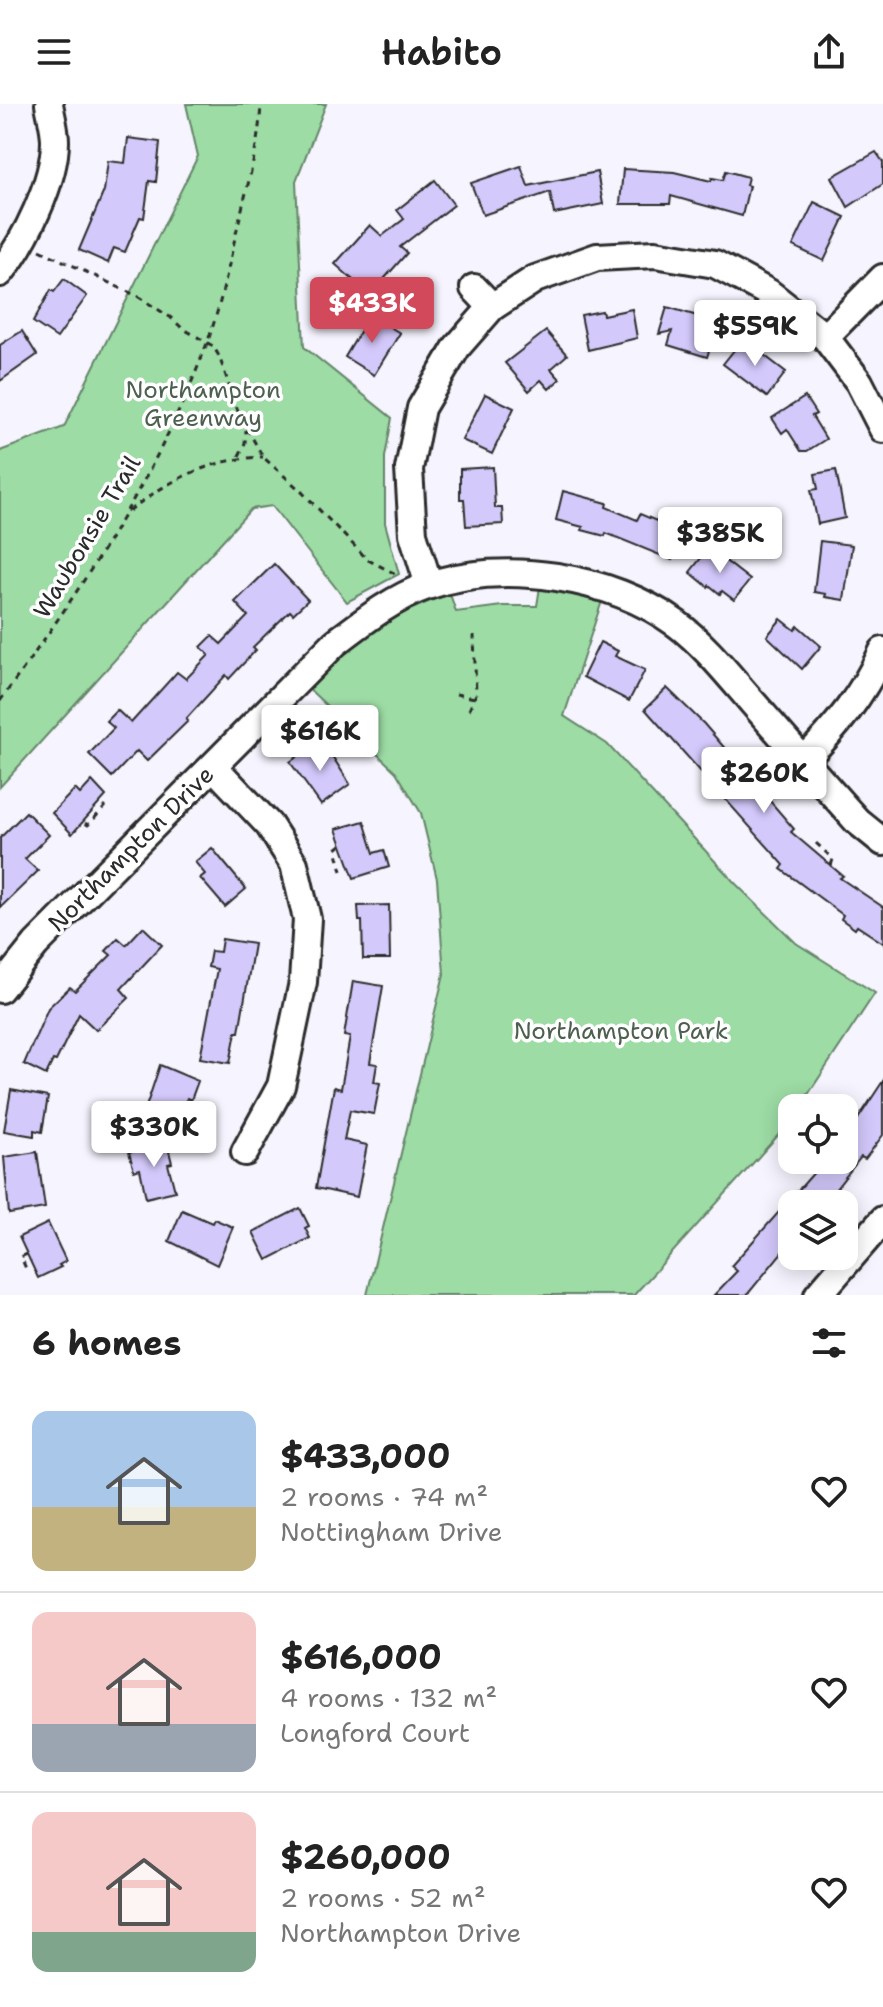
<!DOCTYPE html>
<html lang="en">
<head>
<meta charset="utf-8">
<style>
	:root { --surface:#fff; --page:#f2f2f2; --text:#222; --muted:#767676; --line:#e0e0e0; --accent:#d1495b }
	body { margin:0; font-family:"Shantell Sans",sans-serif; background:var(--page); color:var(--text); height:100vh; display:flex; flex-direction:column; font-size:30px; white-space:nowrap }
	* { box-sizing:border-box; margin:0 }
	p { font-size:26px; color:var(--muted) }
	.icon { flex:none; width:44px; height:44px; fill:none; stroke:currentColor; stroke-width:2; stroke-linecap:round; stroke-linejoin:round }
	.map { position:relative; height:1191px; overflow:hidden }
	.panel { display:flex; flex-direction:column; background:var(--surface); flex:1 }
	.panel>* { flex:none }
	.tools { position:absolute; left:778px; top:990px; display:grid; gap:16px }
	.tools a { display:grid; place-items:center; width:80px; height:80px; border-radius:16px; background:var(--surface); box-shadow:0 4px 20px #0003; font-size:40px }
	.price { position:absolute; translate:-50% -68px; padding:0 18px; border-radius:8px; background:#fff; color:#222; font-size:26px; line-height:52px; filter:drop-shadow(0 2px 4px #0008) }
	.price::after { content:''; position:absolute; left:50%; top:48px; width:24px; height:18px; margin-left:-12px; background:inherit; clip-path:polygon(0 0,100% 0,50% 100%) }
	.price.current { background:var(--accent); color:#fff }
	ul { padding:0; list-style:none }
	li { display:flex; align-items:center; gap:24px; height:200px; padding:0 32px }
	li+li { border-top:2px solid var(--line) }
	li span { display:grid; place-items:center; flex:none; width:224px; height:160px; border-radius:16px; color:#555 }
	li>.icon { margin-inline-start:auto }
	span .icon { width:96px; height:96px; fill:#fffc; stroke-width:1 }
	li b { font-size:34px }
	h2 { display:flex; justify-content:space-between; align-items:center; height:96px; padding:0 32px; font-size:34px }
	header { display:flex; justify-content:space-between; align-items:center; height:104px; padding:0 32px; background:var(--surface); font-size:36px; font-weight:600 }
	.map>svg:first-child { display:block }
	.green { fill:#9ddca5; stroke:#648468; stroke-width:2 }
	.building { fill:#d4c9fb; stroke:#2b2b2b; stroke-width:2 }
	.lines { fill:none; stroke-linecap:round; stroke-linejoin:round }
	.minor-casing { stroke:#2b2b2b; stroke-width:32 }
	.path { stroke:#2b2b2b; stroke-width:3; stroke-dasharray:6 6; stroke-linecap:butt }
	.minor { stroke:#fff; stroke-width:26 }
	.labels { text-anchor:middle; stroke-width:7; stroke-linejoin:round; paint-order:stroke }
	.park-label { font-size:24px; fill:#4d6050; stroke:#fff }
	.street-label { font-size:24px; fill:#2b2b2b; stroke:#fff }
</style>
</head>
<body>
<header><svg class="icon" aria-label="menu" viewBox="0 0 24 24"><path d="M4 6h16M4 12h16M4 18h16"/></svg>Habito<svg class="icon" aria-label="share" viewBox="0 0 24 24"><path d="M12 15V3M7 8l5-5 5 5M5 13v7h14v-7"/></svg></header>
<div class="map">
<svg width="883" height="1191" viewBox="0 0 883 1191">
	<rect width="100%" height="100%" fill="#f6f4fe"/>
	<filter id="ink" filterUnits="userSpaceOnUse"><feTurbulence type="fractalNoise" baseFrequency=".0125" numOctaves="2"/><feDisplacementMap in="SourceGraphic" scale="16" xChannelSelector="R" yChannelSelector="G"/><feConvolveMatrix kernelMatrix="1 2 1 2 8 2 1 2 1" color-interpolation-filters="sRGB"/></filter>
	<g filter="url(#ink)">
		<!-- green -->
		<g class="green">
			<polygon points="186,0 326,0 296,77 304,243 392,314 385,353 385,419 399,470 347,498 272,402 251,405 0,683 0,347 64,323 198,52"/>
			<path d="M 540,483 L 581,490 L 602,497 L 564,612 L 607,640 L 736,780 L 796,839 L 875,889 L 799,1004 L 792,1004 L 791,1017 L 634,1191 L 367,1191 L 444,870 L 437,775 L 421,709 L 396,668 L 308,584 C 352,541 389,509 450,490 L 456,508 L 502,502 L 537,502 Z"/>
		</g>
		<!-- building -->
		<g class="building">
			<polygon points="128,34 160,38 156,78 149,77 144,114 140,113 125,148 114,144 108,159 79,146 104,87 108,57 125,59"/>
			<polygon points="876,48 883,58 883,80 848,103 832,73"/>
			<polygon points="521,62 528,82 597,68 603,100 554,110 550,88 483,111 471,79"/>
			<polygon points="623,65 674,68 711,77 712,74 723,76 726,67 748,73 746,81 749,82 742,112 671,92 670,100 620,100"/>
			<polygon points="435,76 454,101 400,143 407,149 370,191 335,160 370,121 382,132 404,115 397,106"/>
			<polygon points="814,98 845,113 824,157 793,142"/>
			<polygon points="64,175 87,192 57,234 33,218 51,186 54,188"/>
			<polygon points="667,203 704,214 702,219 717,223 707,253 668,241 672,227 659,230"/>
			<polygon points="632,205 637,234 588,246 581,211 602,207 603,211"/>
			<polygon points="370,211 400,229 374,271 345,253"/>
			<polygon points="22,227 37,251 0,277 0,241"/>
			<polygon points="546,227 567,251 551,265 560,275 549,285 541,276 529,287 505,259"/>
			<polygon points="743,235 786,268 767,293 723,260"/>
			<polygon points="485,290 514,304 492,350 462,336"/>
			<polygon points="805,293 816,310 812,312 826,335 807,347 801,347 787,325 782,329 772,314"/>
			<polygon points="493,363 495,404 502,404 503,420 466,422 464,395 460,395 460,365"/>
			<polygon points="836,366 845,414 818,420 811,386 818,385 815,370"/>
			<polygon points="563,387 607,399 606,403 637,416 640,410 683,428 672,456 606,429 605,432 582,426 583,423 556,416"/>
			<polygon points="820,437 852,441 844,496 825,493 826,490 814,488"/>
			<polygon points="709,444 750,476 734,496 722,487 720,490 709,481 708,483 690,468"/>
			<polygon points="274,460 308,496 293,510 290,507 253,543 256,546 229,575 226,571 186,615 188,617 147,657 137,647 112,673 89,650 114,624 106,617 117,606 131,619 177,568 186,575 209,551 201,543 212,532 221,540 248,512 235,498"/>
			<polygon points="781,515 795,526 798,522 821,542 802,565 767,532"/>
			<polygon points="600,538 618,547 615,552 645,566 629,597 583,573"/>
			<polygon points="667,584 704,620 794,725 791,728 843,772 840,774 883,803 883,839 857,822 855,825 841,815 843,811 781,765 784,761 645,605"/>
			<polygon points="314,640 320,649 327,644 350,680 321,701 290,658"/>
			<polygon points="92,677 106,692 72,730 52,709 75,685 80,690"/>
			<polygon points="26,708 49,731 25,755 38,767 0,804 0,734"/>
			<polygon points="364,717 374,749 384,746 389,763 354,774 336,725"/>
			<polygon points="212,744 246,785 225,803 200,774 205,770 195,758"/>
			<polygon points="389,801 390,855 363,855 362,817 359,817 358,802"/>
			<polygon points="143,823 162,841 121,885 129,894 96,926 79,910 56,957 53,956 46,971 24,960 48,904 70,883 75,887 111,851 106,847 118,834 126,841"/>
			<polygon points="222,835 254,840 239,928 236,928 230,959 200,954 217,865 208,863 211,847 220,848"/>
			<polygon points="353,877 383,882 370,959 377,960 374,978 380,979 374,1010 350,1006 344,1036 367,1041 357,1093 316,1084 334,983 341,985 350,933 344,932"/>
			<polygon points="160,961 198,977 191,996 187,994 172,1024 143,1012"/>
			<polygon points="883,977 883,1031 865,1055 861,1053 824,1100 792,1100 792,1136 747,1191 714,1191 737,1167 731,1162 825,1056 844,1056 844,1018 852,1024"/>
			<polygon points="11,986 48,993 42,1028 34,1026 34,1032 4,1027"/>
			<polygon points="167,1039 172,1059 168,1060 175,1087 146,1094 140,1065 134,1067 129,1048"/>
			<polygon points="37,1048 45,1104 9,1110 4,1053"/>
			<polygon points="300,1104 309,1122 305,1124 310,1134 267,1156 253,1128"/>
			<polygon points="182,1106 212,1119 214,1115 233,1123 217,1161 169,1137"/>
			<polygon points="48,1119 66,1157 59,1161 61,1163 38,1174 19,1133"/>
		</g>
		<g class="lines">
			<!-- minor casing -->
			<g class="minor-casing">
				<g id="minor">
					<path d="M 0,169 C 25,138 55,77 55,37 C 55,25 51,12 49,0"/>
					<polyline points="474,184 492,203"/>
					<polyline points="825,233 883,174"/>
					<polyline points="429,481 413,430 409,365 421,304 457,243 492,203 535,175 597,153 655,150 715,160 769,189 825,233 859,278 883,325"/>
					<path d="M 803,657 C 837,623 863,590 883,547"/>
					<polyline points="214,663 269,721 294,760 307,815 303,878 281,982 245,1048"/>
					<path d="M 0,885 L 36,840 L 335,539 C 364,517 393,494 427,482 C 504,455 611,472 677,520 C 706,542 729,572 753,599 C 787,638 822,678 857,717 L 883,738"/>
					<polyline points="818,1191 883,1116"/>
				</g>
			</g>
			<!-- path -->
			<g class="path">
				<polyline points="40,146 137,192 170,213 182,224 213,242 219,252 239,310 263,353 300,386 368,456 396,470"/>
				<polyline points="239,352 245,339 246,326"/>
				<path d="M 129,407 C 168,376 213,354 263,353"/>
				<polyline points="456,590 475,594"/>
				<path d="M 0,597 C 81,486 157,372 206,242 C 220,205 228,164 237,125 C 247,84 259,42 261,0"/>
				<polyline points="469,606 476,590 474,531"/>
				<polyline points="85,719 88,721 106,702"/>
				<polyline points="816,739 833,755 831,762"/>
				<polyline points="341,741 336,745 342,767"/>
				<polyline points="27,1150 21,1153 27,1167"/>
			</g>
			<!-- minor -->
			<use href="#minor" class="minor"/>
		</g>
	</g>
	<g class="labels">
		<!-- park labels -->
		<g class="park-label">
			<text x="203" y="294">Northampton<tspan x="203" dy="28">Greenway</tspan></text>
			<text x="621" y="935">Northampton Park</text>
		</g>
		<!-- street labels -->
		<g class="street-label">
			<text transform="translate(87 433) rotate(-59)" y="8">Waubonsie Trail</text>
			<text transform="translate(131 745) rotate(-45)" y="8">Northampton Drive</text>
		</g>
	</g>
</svg>
<div class="tools">
<a><svg class="icon" aria-label="locate" viewBox="0 0 24 24"><circle cx="12" cy="12" r="6"/><path d="M12 2v4M12 18v4M2 12h4M18 12h4"/></svg></a>
<a><svg class="icon" aria-label="layers" viewBox="0 0 24 24"><path d="M12 4l9 5-9 5-9-5zM3 14l9 5 9-5"/></svg></a>
</div>
<b class="price current" style="left:372px;top:241px">$433K</b>
<b class="price" style="left:755px;top:264px">$559K</b>
<b class="price" style="left:720px;top:471px">$385K</b>
<b class="price" style="left:320px;top:669px">$616K</b>
<b class="price" style="left:764px;top:711px">$260K</b>
<b class="price" style="left:154px;top:1065px">$330K</b>
</div>
<section class="panel">
<h2>6 homes<svg class="icon" aria-label="filters" viewBox="0 0 24 24"><path d="M4 7h16M4 17h16"/><circle cx="9" cy="7" r="2"/><circle cx="15" cy="17" r="2"/></svg></h2>
<ul>
<li><span style="background:linear-gradient(#a9c7e8 60%,#c2b280 0)"><svg class="icon" aria-label="home" viewBox="0 0 24 24"><path d="M3 11l9-7 9 7M6 9v11h12V9"/></svg></span><div><b>$433,000</b><p>2 rooms · 74 m²</p><p>Nottingham Drive</p></div><svg class="icon" aria-label="heart" viewBox="0 0 24 24"><path d="M12 20l-8-8c-3-5 5-10 8-4 3-6 11-1 8 4z"/></svg></li>
<li><span style="background:linear-gradient(#f6c9c9 70%,#9aa5b1 0)"><svg class="icon" aria-label="home" viewBox="0 0 24 24"><path d="M3 11l9-7 9 7M6 9v11h12V9"/></svg></span><div><b>$616,000</b><p>4 rooms · 132 m²</p><p>Longford Court</p></div><svg class="icon" aria-label="heart" viewBox="0 0 24 24"><path d="M12 20l-8-8c-3-5 5-10 8-4 3-6 11-1 8 4z"/></svg></li>
<li><span style="background:linear-gradient(#f6c9c9 75%,#7fa58c 0)"><svg class="icon" aria-label="home" viewBox="0 0 24 24"><path d="M3 11l9-7 9 7M6 9v11h12V9"/></svg></span><div><b>$260,000</b><p>2 rooms · 52 m²</p><p>Northampton Drive</p></div><svg class="icon" aria-label="heart" viewBox="0 0 24 24"><path d="M12 20l-8-8c-3-5 5-10 8-4 3-6 11-1 8 4z"/></svg></li>
</ul>
</section>
</body>
</html>
